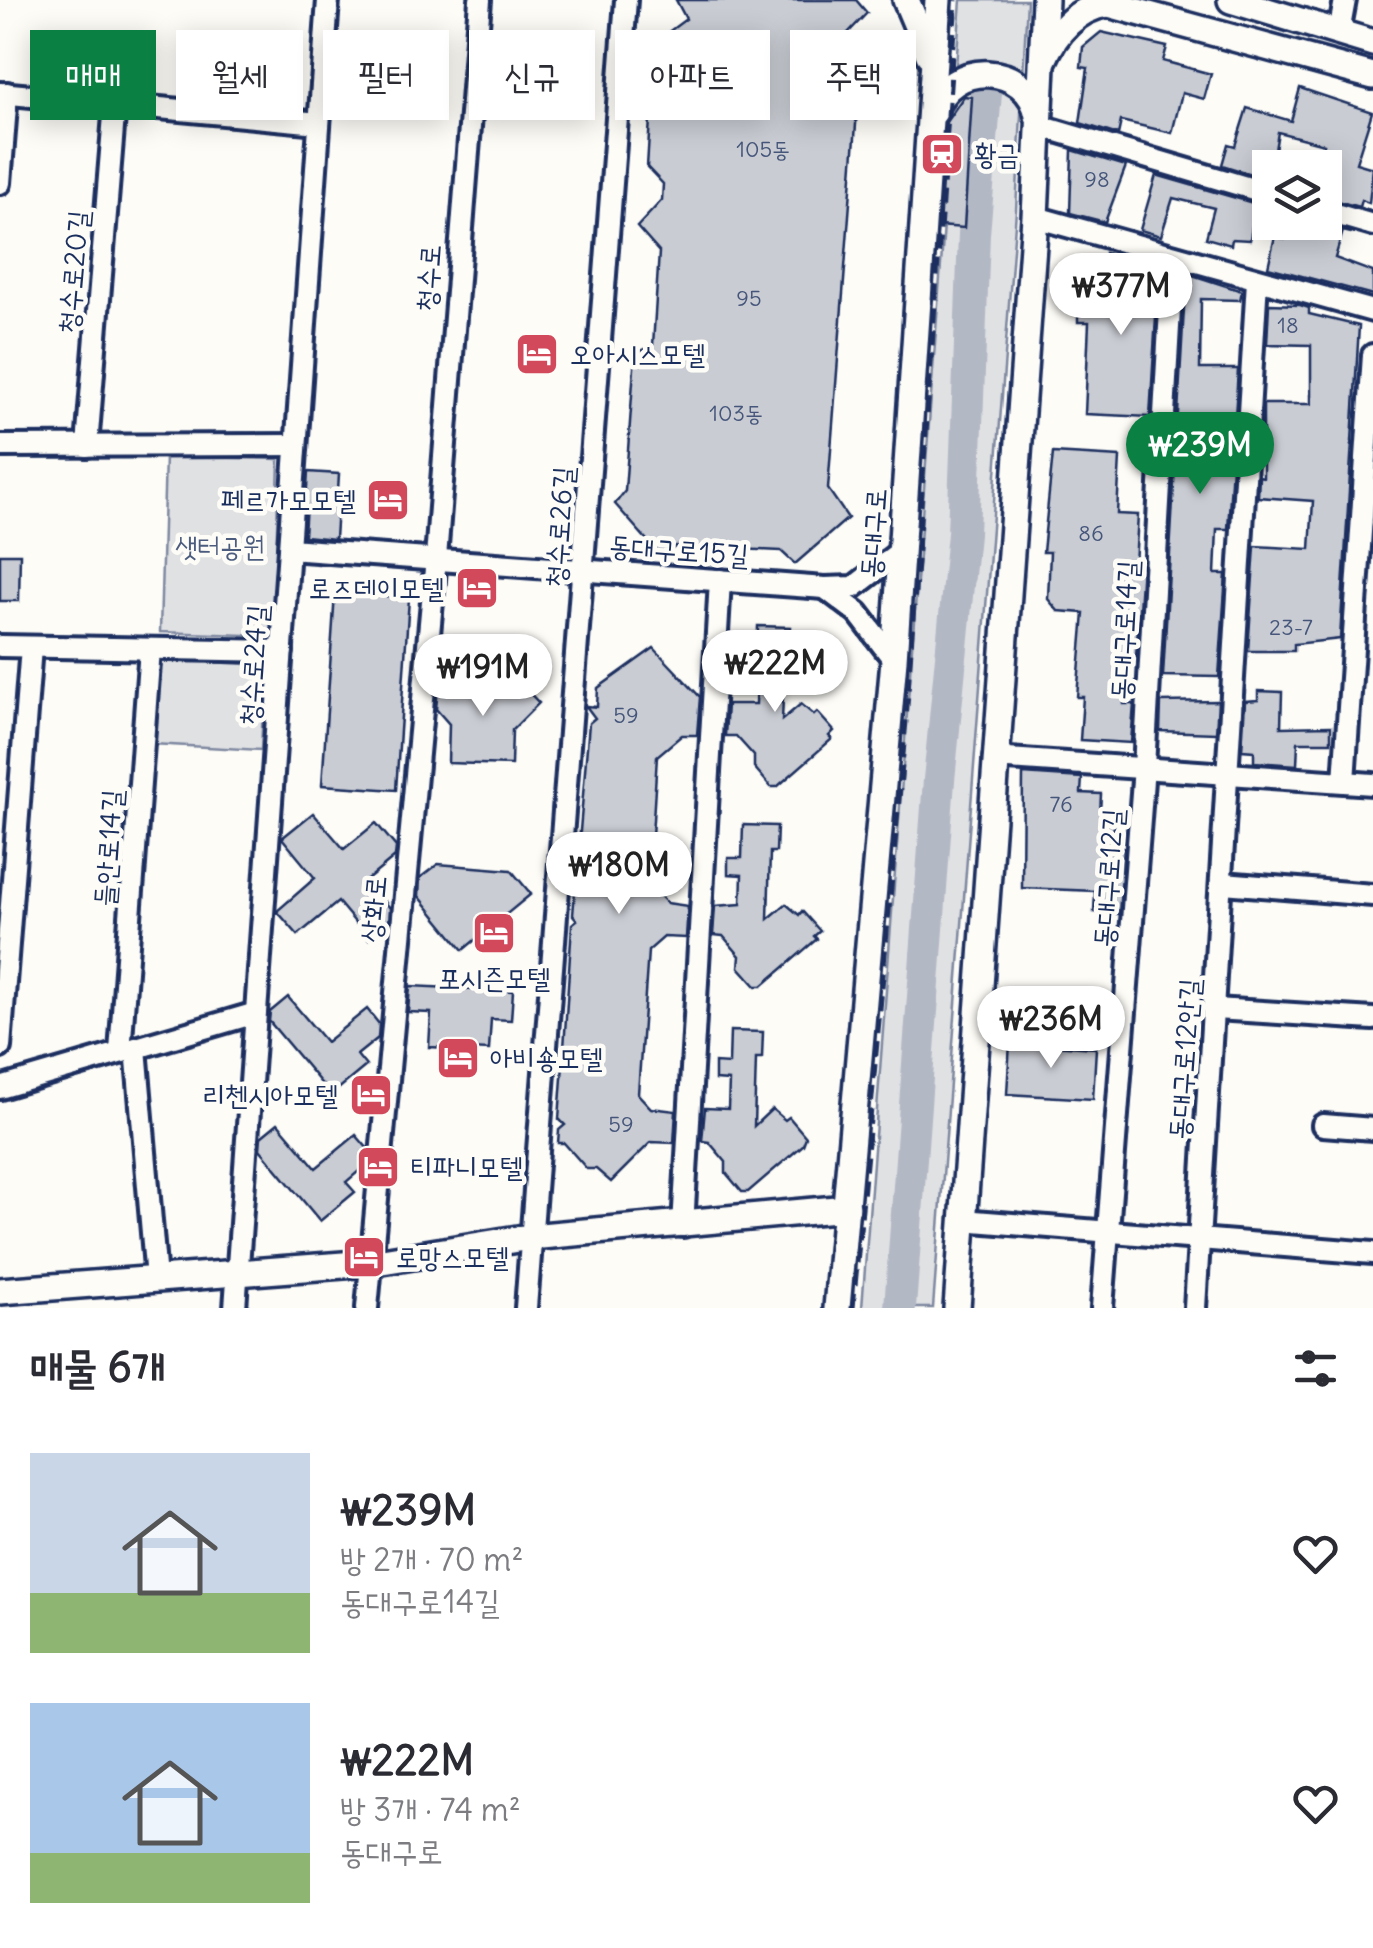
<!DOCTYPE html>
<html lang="ko">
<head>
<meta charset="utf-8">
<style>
	:root { --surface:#fff; --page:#f2f2f3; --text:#2b2b33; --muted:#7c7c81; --accent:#0b8043 }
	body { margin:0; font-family:Delius,"Poor Story",sans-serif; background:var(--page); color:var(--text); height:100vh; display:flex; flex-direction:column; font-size:38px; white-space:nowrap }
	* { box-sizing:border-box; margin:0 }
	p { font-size:32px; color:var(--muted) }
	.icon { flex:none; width:55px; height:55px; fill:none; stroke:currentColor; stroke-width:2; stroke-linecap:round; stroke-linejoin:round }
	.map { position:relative; height:1308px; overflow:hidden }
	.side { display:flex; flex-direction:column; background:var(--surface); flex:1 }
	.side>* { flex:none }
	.hud { position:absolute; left:30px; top:30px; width:1315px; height:90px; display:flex; gap:20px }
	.tools { position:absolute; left:1252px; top:150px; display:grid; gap:20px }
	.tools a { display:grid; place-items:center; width:90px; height:90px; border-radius:0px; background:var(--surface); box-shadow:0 5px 25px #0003; font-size:50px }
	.price { position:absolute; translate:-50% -85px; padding:0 22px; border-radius:35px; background:#fff; color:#222; font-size:32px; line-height:65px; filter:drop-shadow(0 2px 5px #0008) }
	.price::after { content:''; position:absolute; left:50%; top:60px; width:30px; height:22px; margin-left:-15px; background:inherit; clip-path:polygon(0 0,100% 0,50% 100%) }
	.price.current { background:var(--accent); color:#fff }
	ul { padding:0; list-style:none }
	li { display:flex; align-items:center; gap:30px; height:250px; padding:0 30px }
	li span { display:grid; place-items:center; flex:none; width:280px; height:200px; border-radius:0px; color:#555 }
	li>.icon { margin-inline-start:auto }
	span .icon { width:120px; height:120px; fill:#fffc; stroke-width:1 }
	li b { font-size:42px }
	h2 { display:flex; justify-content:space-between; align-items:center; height:120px; padding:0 30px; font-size:42px }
	.chip { padding:0 35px; border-radius:0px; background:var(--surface); box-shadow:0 5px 25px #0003; font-size:35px; line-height:90px }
	.chip.current { background:var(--accent); color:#fff }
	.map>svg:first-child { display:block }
	.green { fill:#e0e1e3; stroke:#7e88a0; stroke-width:2.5 }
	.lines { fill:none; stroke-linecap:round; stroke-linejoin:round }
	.river { stroke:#b3b8c5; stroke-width:32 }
	.building { fill:#c9ccd3; stroke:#1b2f5e; stroke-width:2.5 }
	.minor-casing { stroke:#1b2f5e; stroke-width:28 }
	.major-casing { stroke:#1b2f5e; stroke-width:32 }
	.minor { stroke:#fdfcf7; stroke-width:20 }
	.major { stroke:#fdfcf7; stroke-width:25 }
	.rail { stroke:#1b2f5e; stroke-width:5; stroke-dasharray:15 8; stroke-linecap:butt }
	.labels { text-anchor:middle; stroke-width:9; stroke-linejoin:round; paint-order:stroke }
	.number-label { font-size:22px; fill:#46567b }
	.poi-label { font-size:28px; fill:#1b2f5e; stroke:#fdfcf7; text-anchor:start }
	.street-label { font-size:28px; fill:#1b2f5e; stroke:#fdfcf7 }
	.park-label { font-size:28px; fill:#4c5c7f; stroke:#fdfcf7 }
</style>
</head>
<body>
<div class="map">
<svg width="1373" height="1308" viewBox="0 0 1373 1308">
	<rect width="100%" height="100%" fill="#fdfcf7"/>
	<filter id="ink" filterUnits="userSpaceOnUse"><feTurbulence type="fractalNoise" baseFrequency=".01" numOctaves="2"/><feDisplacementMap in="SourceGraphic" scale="20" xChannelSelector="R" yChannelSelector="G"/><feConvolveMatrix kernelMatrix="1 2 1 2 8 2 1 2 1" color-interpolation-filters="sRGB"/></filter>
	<g filter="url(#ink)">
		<!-- green -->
		<g class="green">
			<polygon points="961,0 1027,0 1016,210 933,1308 862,1308"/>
			<polygon points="165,456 279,459 274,636 160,632"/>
			<polygon points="157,659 265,665 261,750 152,744"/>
		</g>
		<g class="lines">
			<!-- river -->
			<polyline class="river" points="900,1308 939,780 963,534 974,234 986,93"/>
		</g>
		<!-- building -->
		<g class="building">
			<polygon points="676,0 856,0 867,13 848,33 878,69 859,85 828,489 848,518 795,564 781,551 676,546 662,557 615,504 625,491 635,354 653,345 659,252 637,227 662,200 663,184 647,167 654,55 648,47 686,19"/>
			<polygon points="1101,32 1167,47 1163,61 1211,74 1204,99 1182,93 1172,133 1121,121 1118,135 1080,123 1088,68 1081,67 1083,47"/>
			<polygon points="1300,88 1372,112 1356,163 1373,168 1369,203 1361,200 1359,207 1325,198 1325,168 1317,168 1324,144 1278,132 1270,180 1222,165 1228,144 1235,146 1247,108 1291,121"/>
			<polygon points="964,96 972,97 964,228 939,226 946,122"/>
			<polygon points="1072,150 1126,166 1105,222 1070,213"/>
			<polygon points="1156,175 1260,205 1255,206 1250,240 1232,239 1231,245 1206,238 1214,208 1173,198 1161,236 1140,230"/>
			<polygon points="1290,222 1318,222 1351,233 1343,231 1335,258 1373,272 1373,295 1268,267 1275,236 1285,239"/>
			<polygon points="1105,253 1159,266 1150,417 1085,414 1089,322 1078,322 1078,292 1103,293"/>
			<polygon points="1186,273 1242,291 1240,300 1201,299 1200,369 1238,369 1228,529 1217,529 1215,574 1226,574 1219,677 1163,676"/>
			<polygon points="1269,304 1300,305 1309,308 1309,314 1359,326 1340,639 1294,644 1294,651 1248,651 1255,546 1310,549 1313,501 1258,497 1259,476 1263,477 1263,404 1311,404 1311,345 1267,344"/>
			<polygon points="1053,453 1120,457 1117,514 1138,515 1135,564 1142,564 1136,657 1126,656 1124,704 1134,704 1131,743 1080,740 1083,697 1077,697 1084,613 1058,611 1048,599 1050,552 1043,552"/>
			<polygon points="308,472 339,474 335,539 304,536"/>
			<polygon points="0,554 20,554 19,601 0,601"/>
			<polygon points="335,593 409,598 396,790 322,785"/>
			<polygon points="758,626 791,627 790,653 785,652 782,720 801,704 814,715 817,712 834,731 829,736 832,739 777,787 771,787 754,767 754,756 736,736 725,736 727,704 756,704 757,675 743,675 743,658 757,659"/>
			<polygon points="654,648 700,697 697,735 682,735 657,756 649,884 667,903 688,906 686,938 664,937 648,951 638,1094 651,1108 676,1111 674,1143 651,1142 611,1182 596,1169 587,1169 564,1143 558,1143 559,1130 565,1125 559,1119 563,1064 572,924 577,920 573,915 589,723 595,718 586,706 597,707 598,688"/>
			<polygon points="446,681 519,682 539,703 512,730 511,765 448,763 449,724 436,709 438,688"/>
			<polygon points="1258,691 1282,692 1281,727 1331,726 1331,742 1298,742 1297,765 1254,762 1254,751 1242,750 1245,701 1258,700"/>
			<polygon points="1218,701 1216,733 1160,731 1161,702"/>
			<polygon points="1023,774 1082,778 1081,793 1101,794 1100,813 1115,814 1112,847 1124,848 1119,914 1094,912 1095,891 1022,888"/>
			<polygon points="313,813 344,849 376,823 396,847 395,857 367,880 390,908 389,922 369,939 338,902 298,935 277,911 315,878 282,838"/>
			<polygon points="743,825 777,826 776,852 770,852 768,919 786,904 799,915 802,911 820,931 814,936 817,939 762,986 756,986 739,967 740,956 723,936 713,935 715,906 741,904 742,875 728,874 728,858 742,858"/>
			<polygon points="438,864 511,870 531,894 463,950 419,896 420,878"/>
			<polygon points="410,986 513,991 511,1020 491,1019 489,1050 429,1047 431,1013 408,1012"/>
			<polygon points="288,997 326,1042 367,1009 379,1024 378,1038 357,1055 366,1066 331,1095 269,1021 270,1012"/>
			<polygon points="730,1031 763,1032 762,1058 756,1058 754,1126 772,1109 785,1120 789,1117 806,1137 803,1145 748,1192 742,1192 726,1173 726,1162 709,1142 702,1141 705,1108 728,1109 729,1081 715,1080 715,1063 729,1064"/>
			<polygon points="1010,1042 1096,1048 1093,1099 1007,1094"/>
			<polygon points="278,1123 316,1168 356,1135 368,1149 366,1165 346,1182 355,1192 320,1221 260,1149 261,1137"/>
		</g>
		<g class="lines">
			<!-- minor casing -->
			<g class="minor-casing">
				<g id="minor">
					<polyline points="1339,33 1345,0"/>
					<polyline points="0,93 319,123"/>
					<polyline points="1040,126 1270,194"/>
					<polyline points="0,183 7,93"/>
					<polyline points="1325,211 1373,225"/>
					<polyline points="1035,217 1373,311"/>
					<polyline points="0,446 296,445"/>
					<polyline points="87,446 115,103"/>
					<polyline points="289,549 825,588 854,587 902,550"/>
					<polyline points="825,588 858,613 894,660"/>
					<polyline points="0,646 282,651"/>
					<polyline points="994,758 1373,784"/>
					<polyline points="1344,781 1373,355"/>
					<polyline points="1223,883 1373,895"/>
					<polyline points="1215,1009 1373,1019"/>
					<polyline points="0,1047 31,647"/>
					<polyline points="136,1048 156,1279"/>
					<polyline points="120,1052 150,649"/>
					<polyline points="0,1088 256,1013"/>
					<polyline points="1323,1125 1373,1129"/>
					<polyline points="962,1220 1373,1253"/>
					<polyline points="683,1226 720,580"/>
					<polyline points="235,1308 328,0"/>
					<polyline points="367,1308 436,558 480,0"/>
					<polyline points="526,1308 626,0"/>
					<polyline points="1102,1308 1144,767 1173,256"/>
					<polyline points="1195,1308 1257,280"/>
				</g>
			</g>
			<!-- major casing -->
			<g class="major-casing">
				<g id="major">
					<polyline points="906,0 929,55"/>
					<polyline points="1094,0 1373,76"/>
					<polyline points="1231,0 1373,43"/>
					<path d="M 1044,59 C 1055,33 1077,8 1107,4"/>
					<path d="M 934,112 C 948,59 1029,62 1038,116"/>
					<polyline points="0,1291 370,1263 530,1237 847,1208"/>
					<polyline points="837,1308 894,660 938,0"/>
					<polyline points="957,1308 1035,217 1045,0"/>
				</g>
			</g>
			<!-- minor -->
			<use href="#minor" class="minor"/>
			<!-- major -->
			<use href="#major" class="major"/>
			<!-- rail -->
			<polyline class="rail" points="853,1308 906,721 956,0"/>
		</g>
	</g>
	<!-- icons -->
	<defs>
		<g id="station-square" transform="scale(2.25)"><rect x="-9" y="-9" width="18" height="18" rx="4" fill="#d1495b" stroke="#fdfcf7"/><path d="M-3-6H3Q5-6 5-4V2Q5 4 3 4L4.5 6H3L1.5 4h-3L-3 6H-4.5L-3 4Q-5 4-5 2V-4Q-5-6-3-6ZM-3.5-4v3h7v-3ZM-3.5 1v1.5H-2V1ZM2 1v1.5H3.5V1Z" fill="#fff"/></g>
		<g id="hotel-square" transform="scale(2.25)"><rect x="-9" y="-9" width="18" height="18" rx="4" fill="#d1495b" stroke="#fdfcf7"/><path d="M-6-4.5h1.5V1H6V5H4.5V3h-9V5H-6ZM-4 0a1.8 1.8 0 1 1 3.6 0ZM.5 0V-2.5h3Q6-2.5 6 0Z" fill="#fff"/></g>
	</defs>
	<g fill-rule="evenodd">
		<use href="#station-square" x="942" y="154"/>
		<use href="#hotel-square" x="537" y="354"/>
		<use href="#hotel-square" x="388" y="500"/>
		<use href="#hotel-square" x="477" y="588"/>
		<use href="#hotel-square" x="494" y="933"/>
		<use href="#hotel-square" x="458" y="1058"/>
		<use href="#hotel-square" x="371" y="1095"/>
		<use href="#hotel-square" x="378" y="1167"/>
		<use href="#hotel-square" x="364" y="1257"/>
	</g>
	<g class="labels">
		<!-- number labels -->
		<g class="number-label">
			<text x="763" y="157">105동</text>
			<text x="1097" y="187">98</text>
			<text x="749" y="306">95</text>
			<text x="1288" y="333">18</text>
			<text x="736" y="421">103동</text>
			<text x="1091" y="541">86</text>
			<text x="1291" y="635">23-7</text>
			<text x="626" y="723">59</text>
			<text x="1061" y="812">76</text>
			<text x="621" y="1132">59</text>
		</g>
		<!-- poi labels -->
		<g class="poi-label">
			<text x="974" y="164">황금</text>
			<text x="570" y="364">오아시스모텔</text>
			<text x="356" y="510" text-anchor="end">페르가모모텔</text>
			<text x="444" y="598" text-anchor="end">로즈데이모텔</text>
			<text x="494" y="988" text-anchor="middle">포시즌모텔</text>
			<text x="490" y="1068">아비숑모텔</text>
			<text x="338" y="1105" text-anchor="end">리첸시아모텔</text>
			<text x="410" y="1177">티파니모텔</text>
			<text x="396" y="1267">로망스모텔</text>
		</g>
		<!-- street labels -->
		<g class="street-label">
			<text transform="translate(73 272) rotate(-85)" y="10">청수로20길</text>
			<text transform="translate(428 278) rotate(-86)" y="10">청수로</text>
			<text transform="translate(559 527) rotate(-86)" y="10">청수로26길</text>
			<text transform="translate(873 533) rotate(-86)" y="10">동대구로</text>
			<text transform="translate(679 550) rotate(4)" y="10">동대구로15길</text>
			<text transform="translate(1124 630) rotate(-87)" y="10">동대구로14길</text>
			<text transform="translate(253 665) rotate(-86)" y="10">청수로24길</text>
			<text transform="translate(108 848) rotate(-86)" y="10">들안로14길</text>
			<text transform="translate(1108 878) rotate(-86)" y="10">동대구로12길</text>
			<text transform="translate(373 909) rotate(-85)" y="10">상화로</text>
			<text transform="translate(1184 1059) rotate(-86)" y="10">동대구로12안길</text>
		</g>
		<!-- park labels -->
		<g class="park-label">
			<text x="220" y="556">샛터공원</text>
		</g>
	</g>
</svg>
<div class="tools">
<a><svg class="icon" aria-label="layers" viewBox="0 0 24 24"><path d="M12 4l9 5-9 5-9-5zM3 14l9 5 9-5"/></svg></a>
</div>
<b class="price" style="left:1121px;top:338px">₩377M</b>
<b class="price current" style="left:1200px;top:497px">₩239M</b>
<b class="price" style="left:775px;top:715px">₩222M</b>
<b class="price" style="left:483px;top:719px">₩191M</b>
<b class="price" style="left:619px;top:917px">₩180M</b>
<b class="price" style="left:1051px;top:1071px">₩236M</b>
<div class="hud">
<a class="chip current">매매</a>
<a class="chip">월세</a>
<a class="chip">필터</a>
<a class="chip">신규</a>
<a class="chip">아파트</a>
<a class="chip">주택</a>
</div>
</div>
<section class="side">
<h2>매물 6개<svg class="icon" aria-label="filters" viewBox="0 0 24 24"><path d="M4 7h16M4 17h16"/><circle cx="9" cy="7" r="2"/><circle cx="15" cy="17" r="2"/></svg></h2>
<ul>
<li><span style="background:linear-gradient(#c9d6e8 70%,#8fb573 0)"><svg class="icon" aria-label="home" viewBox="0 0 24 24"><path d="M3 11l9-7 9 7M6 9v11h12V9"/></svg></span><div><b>₩239M</b><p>방 2개 · 70 m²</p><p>동대구로14길</p></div><svg class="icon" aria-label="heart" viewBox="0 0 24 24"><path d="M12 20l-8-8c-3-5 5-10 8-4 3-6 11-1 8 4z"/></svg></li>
<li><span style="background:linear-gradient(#a9c7e8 75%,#8fb573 0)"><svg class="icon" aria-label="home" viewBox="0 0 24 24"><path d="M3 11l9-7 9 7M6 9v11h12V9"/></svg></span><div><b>₩222M</b><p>방 3개 · 74 m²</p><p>동대구로</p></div><svg class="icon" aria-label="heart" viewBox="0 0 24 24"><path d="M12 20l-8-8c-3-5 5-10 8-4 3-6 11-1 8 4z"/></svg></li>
</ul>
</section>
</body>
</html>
